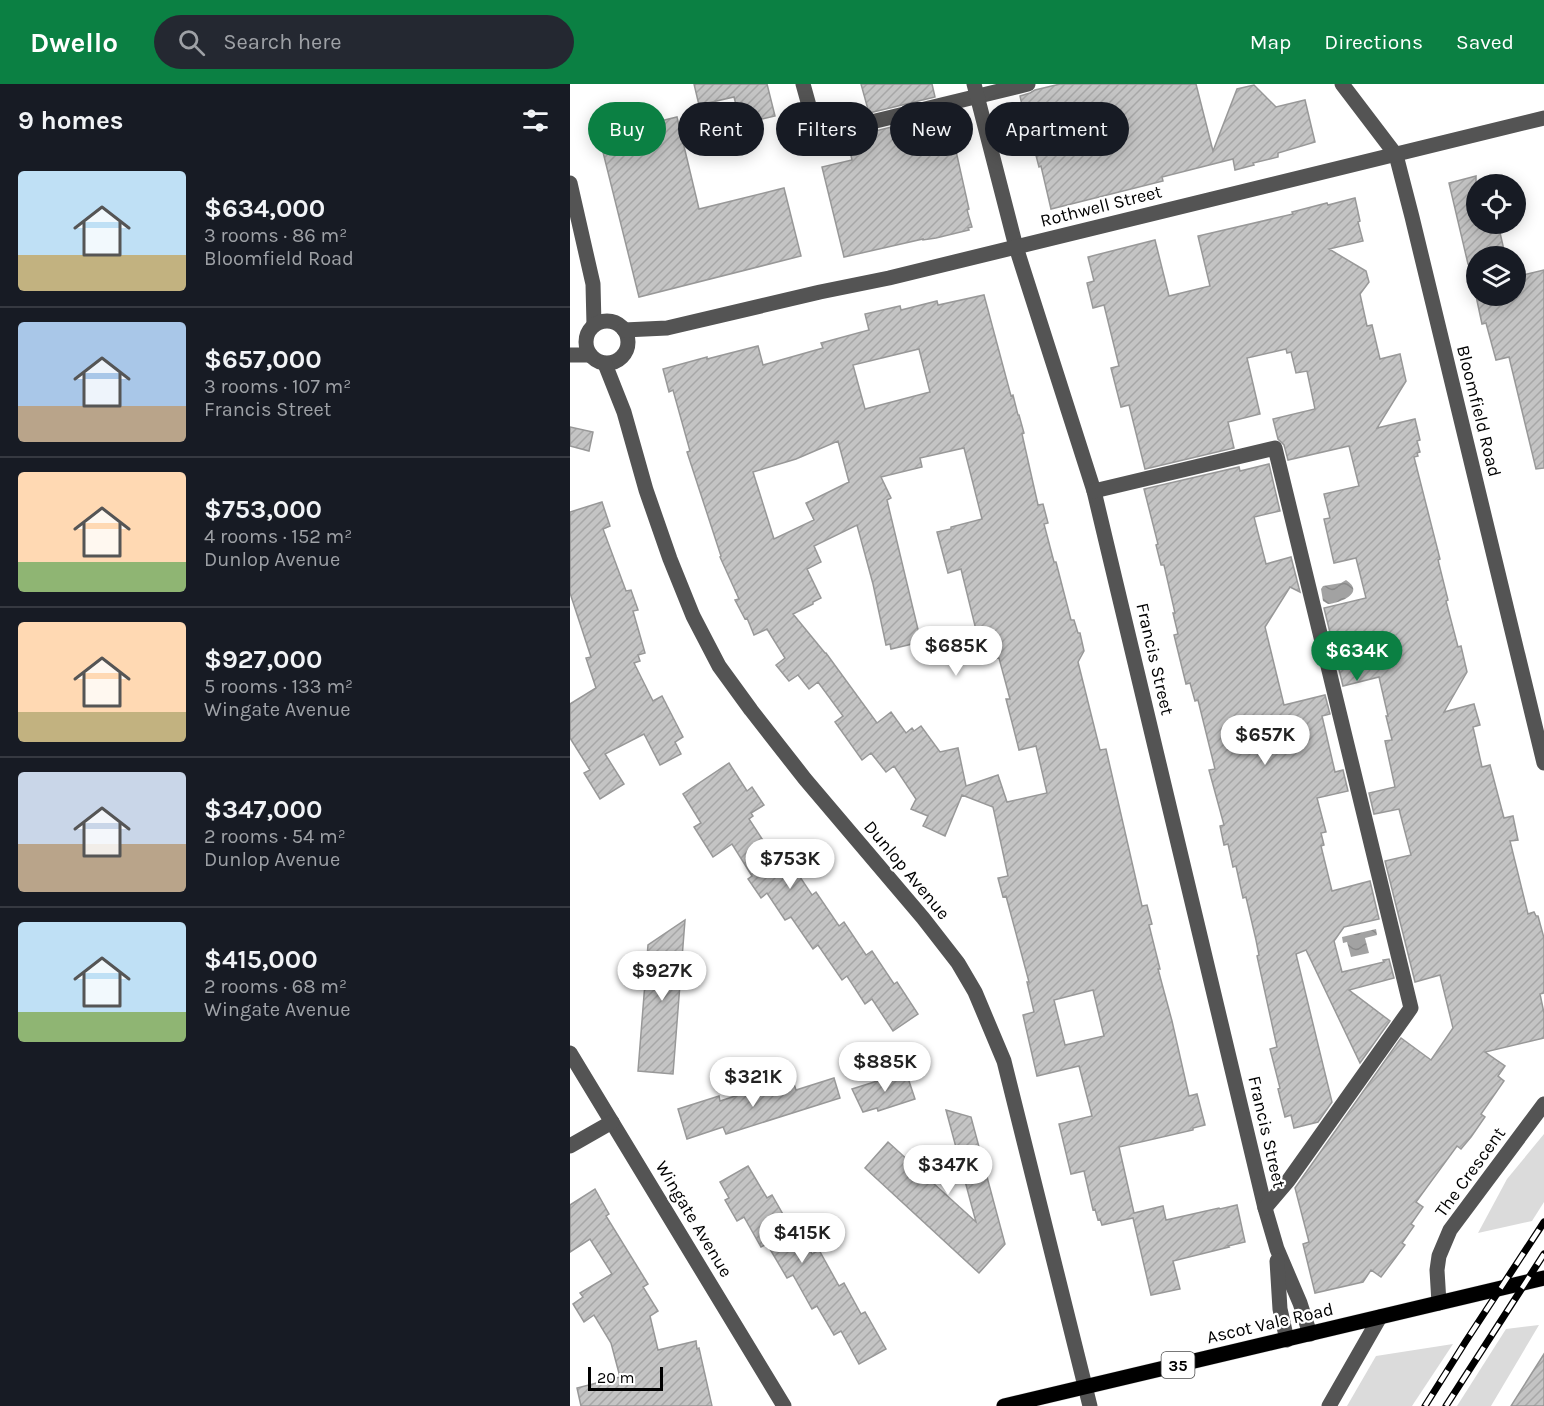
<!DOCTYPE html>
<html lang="en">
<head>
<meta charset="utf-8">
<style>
	:root { --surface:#171b24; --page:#242831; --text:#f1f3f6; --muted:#9ea1a6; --line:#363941; --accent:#0b8043 }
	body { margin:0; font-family:Karla,sans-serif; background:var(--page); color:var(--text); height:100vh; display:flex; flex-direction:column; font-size:22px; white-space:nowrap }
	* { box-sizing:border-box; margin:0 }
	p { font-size:20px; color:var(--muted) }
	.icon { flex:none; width:33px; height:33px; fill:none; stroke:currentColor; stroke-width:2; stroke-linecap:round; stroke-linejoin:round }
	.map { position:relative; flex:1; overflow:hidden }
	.details { display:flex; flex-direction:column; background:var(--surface); width:570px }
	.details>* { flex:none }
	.guide { position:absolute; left:18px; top:18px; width:570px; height:54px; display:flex; gap:12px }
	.controls { position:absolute; left:896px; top:90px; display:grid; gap:12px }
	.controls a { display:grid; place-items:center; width:60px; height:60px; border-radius:50%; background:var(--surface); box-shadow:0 3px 15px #0003; font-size:30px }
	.scale { position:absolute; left:18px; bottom:15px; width:75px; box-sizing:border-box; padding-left:6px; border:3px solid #000; border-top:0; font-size:16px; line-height:21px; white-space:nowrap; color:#000; -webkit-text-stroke:4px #fff; paint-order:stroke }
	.price { position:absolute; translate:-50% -51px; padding:0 14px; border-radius:21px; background:#fff; color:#222; font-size:20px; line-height:39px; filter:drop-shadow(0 2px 3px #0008) }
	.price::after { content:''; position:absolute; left:50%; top:36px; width:18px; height:14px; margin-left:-9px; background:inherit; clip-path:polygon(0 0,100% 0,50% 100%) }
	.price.active { background:var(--accent); color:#fff }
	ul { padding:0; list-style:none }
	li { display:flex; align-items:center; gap:18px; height:150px; padding:0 18px }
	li+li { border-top:2px solid var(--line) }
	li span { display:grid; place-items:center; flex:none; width:168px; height:120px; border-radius:6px; color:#555 }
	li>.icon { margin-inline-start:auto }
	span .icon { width:72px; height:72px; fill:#fffc; stroke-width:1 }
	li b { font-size:26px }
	h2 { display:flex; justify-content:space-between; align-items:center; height:72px; padding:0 18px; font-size:26px }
	.tag { padding:0 21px; border-radius:27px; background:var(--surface); box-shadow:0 3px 15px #0003; font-size:21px; line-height:54px }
	.tag.active { background:var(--accent); color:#fff }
	header { display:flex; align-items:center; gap:36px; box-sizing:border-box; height:84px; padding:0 30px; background:var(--accent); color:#fff }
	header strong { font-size:28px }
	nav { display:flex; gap:33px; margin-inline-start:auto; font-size:21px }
	.search { width:420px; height:54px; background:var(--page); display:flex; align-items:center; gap:15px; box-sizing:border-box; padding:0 21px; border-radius:33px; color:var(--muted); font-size:22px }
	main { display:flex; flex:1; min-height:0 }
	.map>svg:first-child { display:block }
	.grass { fill:#dbdbdb }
	.water { fill:url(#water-waves) }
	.building { fill:url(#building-hatch); stroke:#989898; stroke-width:1.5; fill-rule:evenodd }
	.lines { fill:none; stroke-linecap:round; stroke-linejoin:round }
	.major-casing { stroke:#dbdbdb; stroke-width:16 }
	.minor { stroke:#545454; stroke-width:15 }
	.major { stroke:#000; stroke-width:15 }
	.rail-casing { stroke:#000; stroke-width:7 }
	.rail { stroke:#fff; stroke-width:4.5; stroke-dasharray:14; stroke-linecap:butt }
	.labels { text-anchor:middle; stroke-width:4.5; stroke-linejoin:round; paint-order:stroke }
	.shield { fill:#fff; stroke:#4c4c4c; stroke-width:1.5 }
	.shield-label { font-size:16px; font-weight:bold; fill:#000 }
	.street-label { font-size:18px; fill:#000; stroke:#fff }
</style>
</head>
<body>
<header>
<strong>Dwello</strong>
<div class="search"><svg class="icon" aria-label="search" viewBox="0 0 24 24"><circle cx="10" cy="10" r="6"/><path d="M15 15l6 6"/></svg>Search here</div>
<nav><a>Map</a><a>Directions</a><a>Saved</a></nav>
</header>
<main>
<section class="details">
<h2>9 homes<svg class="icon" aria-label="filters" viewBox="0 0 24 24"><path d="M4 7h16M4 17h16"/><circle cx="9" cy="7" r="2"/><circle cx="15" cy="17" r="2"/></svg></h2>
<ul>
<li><span style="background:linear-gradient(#bfe0f5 70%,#c2b280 0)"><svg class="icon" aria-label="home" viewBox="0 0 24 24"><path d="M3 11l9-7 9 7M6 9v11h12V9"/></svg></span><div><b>$634,000</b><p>3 rooms · 86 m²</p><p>Bloomfield Road</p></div></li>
<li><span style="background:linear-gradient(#a9c7e8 70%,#b9a48a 0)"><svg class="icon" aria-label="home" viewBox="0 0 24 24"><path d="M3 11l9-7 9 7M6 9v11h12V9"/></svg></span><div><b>$657,000</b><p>3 rooms · 107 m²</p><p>Francis Street</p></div></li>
<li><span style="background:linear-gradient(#ffd9b3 75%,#8fb573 0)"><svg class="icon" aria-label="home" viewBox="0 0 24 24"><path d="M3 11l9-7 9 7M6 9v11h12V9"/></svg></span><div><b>$753,000</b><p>4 rooms · 152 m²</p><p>Dunlop Avenue</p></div></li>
<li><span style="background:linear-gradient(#ffd9b3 75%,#c2b280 0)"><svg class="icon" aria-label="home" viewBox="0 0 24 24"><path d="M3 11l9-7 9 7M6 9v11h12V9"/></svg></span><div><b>$927,000</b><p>5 rooms · 133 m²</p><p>Wingate Avenue</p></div></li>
<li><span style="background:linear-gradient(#c9d6e8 60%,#b9a48a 0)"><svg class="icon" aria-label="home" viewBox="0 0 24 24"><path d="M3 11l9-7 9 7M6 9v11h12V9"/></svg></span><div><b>$347,000</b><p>2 rooms · 54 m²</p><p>Dunlop Avenue</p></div></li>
<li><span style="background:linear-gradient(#bfe0f5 75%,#8fb573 0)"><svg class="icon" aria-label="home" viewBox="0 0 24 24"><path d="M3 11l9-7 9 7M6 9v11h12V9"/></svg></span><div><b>$415,000</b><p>2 rooms · 68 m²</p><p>Wingate Avenue</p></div></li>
</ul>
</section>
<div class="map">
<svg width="974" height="1322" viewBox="0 0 974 1322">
	<defs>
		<pattern id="water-waves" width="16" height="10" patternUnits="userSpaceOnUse" patternTransform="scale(1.5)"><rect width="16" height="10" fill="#a2a2a2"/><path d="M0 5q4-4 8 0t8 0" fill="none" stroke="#8a8a8a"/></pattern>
		<pattern id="building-hatch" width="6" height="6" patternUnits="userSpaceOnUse" patternTransform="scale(1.5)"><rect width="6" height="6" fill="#c4c4c4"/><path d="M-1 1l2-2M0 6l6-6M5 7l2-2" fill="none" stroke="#a7a7a7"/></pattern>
	</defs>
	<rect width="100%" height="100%" fill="#fff"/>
	<!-- grass -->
	<g class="grass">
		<polygon points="974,1050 974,1118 962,1137 908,1149 937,1095"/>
		<polygon points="969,1241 921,1322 887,1322 936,1245"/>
		<polygon points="883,1260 842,1322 777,1322 806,1272"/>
	</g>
	<!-- water -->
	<g class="water">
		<path d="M 776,496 C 796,509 770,519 758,520 L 753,517 L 751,505 L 753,502 L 771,499 Z"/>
		<polygon points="806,845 807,851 795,854 799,869 781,873 777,858 773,859 772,853"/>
	</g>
	<!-- building -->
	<g class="building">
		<polygon points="124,0 197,0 205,32 171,40 164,13 129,21"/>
		<polygon points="291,0 362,0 365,13 299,29"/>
		<polygon points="490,0 626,0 643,67 667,5 684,1 706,23 735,16 745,58 708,69 708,73 683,79 684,81 665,86 663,75 592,93 593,97 481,125 471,82 469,83 462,56 460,57 450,12 460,9 465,6"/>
		<polygon points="370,31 370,33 375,32 380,50 382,49 399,125 397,126 402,143 398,144 399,146 366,154 353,156 353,155 274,173 252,83 282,76 277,54"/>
		<polygon points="107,33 129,125 214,104 231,172 69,213 29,52"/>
		<polygon points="906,92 906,140 928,140 934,166 906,172 906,179 898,180 879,99"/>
		<polygon points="785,114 790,137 788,138 793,157 759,165 796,187 799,198 790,210 797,242 802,241 810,275 830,270 836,297 807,344 845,335 850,356 847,357 850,368 847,369 848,372 844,373 870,475 868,476 878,516 876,517 888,563 891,562 897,588 874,628 904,620 910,641 903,643 912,683 920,681 934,734 943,732 948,756 940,757 958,830 964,828 966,832 968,832 974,854 974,909 970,910 974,929 974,954 915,968 935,982 928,992 934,997 911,1030 915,1033 901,1053 891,1065 887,1062 846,1118 853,1123 841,1140 844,1142 832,1159 835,1161 811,1193 801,1186 793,1198 745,1209 733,1160 739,1158 725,1104 831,954 861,976 883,944 870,891 845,898 815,777 841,771 829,725 804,730 799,709 825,703 815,657 822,656 816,632 818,632 809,593 773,602 754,524 796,514 786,474 764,479 754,435 760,434 754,410 789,402 779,362 718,376 714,361 708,355 703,335 745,325 737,287 726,289 721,268 717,269 716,265 677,274 690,330 658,338 664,364 575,385 559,321 551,323 541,284 549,282 534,221 523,224 517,199 524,197 518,173 585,156 599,212 640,202 628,152 723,130 722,128 757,119 758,121"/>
		<polygon points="974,186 974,384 966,385 939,273 926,276 916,239 912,240 906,212 945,212 945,193"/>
		<path d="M 414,211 L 441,312 L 443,311 L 448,331 L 449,331 L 454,349 L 452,350 L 468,421 L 473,420 L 478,439 L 474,440 L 484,478 L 486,478 L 501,536 L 504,536 L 508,549 L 510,549 L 514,567 L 508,578 L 530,666 L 536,665 L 572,822 L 577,821 L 582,840 L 579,841 L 590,885 L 588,885 L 602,937 L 619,1012 L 627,1010 L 635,1041 L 623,1044 L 623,1046 L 549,1063 L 564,1129 L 593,1122 L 596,1136 L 649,1124 L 650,1125 L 667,1121 L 675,1158 L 658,1162 L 659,1163 L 603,1177 L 610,1205 L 581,1211 L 563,1134 L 532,1141 L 530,1135 L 528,1136 L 525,1125 L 523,1126 L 514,1087 L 501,1090 L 489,1040 L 522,1032 L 509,982 L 467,992 L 453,931 L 464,928 L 457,898 L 459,898 L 436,812 L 433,813 L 428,794 L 438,792 L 423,723 L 392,711 L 375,752 L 353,742 L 358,732 L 341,725 L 346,715 L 324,682 L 316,688 L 301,669 L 292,676 L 265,638 L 273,632 L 248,598 L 239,605 L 228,591 L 219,597 L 206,581 L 215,574 L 197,545 L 184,551 L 177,534 L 175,535 L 165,516 L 169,515 L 150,473 L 151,472 L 117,368 L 120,367 L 103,306 L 99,308 L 93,285 L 137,273 L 137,275 L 188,262 L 193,281 L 253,264 L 251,259 L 299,246 L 295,230 L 330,222 L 331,226 L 367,217 L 368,221 ZM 349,265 L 360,308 L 295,325 L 283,281 ZM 268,357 L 279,398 L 236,419 L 244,436 L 204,455 L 183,388 L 226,375 ZM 394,364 L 412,435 L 381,443 L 381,445 L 367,448 L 378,489 L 391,485 L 407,550 L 413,549 L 419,576 L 429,574 L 440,615 L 436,615 L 449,666 L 466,662 L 477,709 L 437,718 L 428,691 L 396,702 L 388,664 L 370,668 L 351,642 L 344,647 L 342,644 L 336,649 L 321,628 L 307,639 L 256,569 L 255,569 L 223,530 L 243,520 L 243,518 L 251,514 L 237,485 L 251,478 L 244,462 L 287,441 L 303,500 L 316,561 L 320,560 L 321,565 L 351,558 L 317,416 L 321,414 L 311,393 L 352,383 L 350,374 ZM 523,906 L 534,952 L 495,961 L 484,916 Z"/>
		<polygon points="0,343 23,348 19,367 0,362"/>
		<polygon points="699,380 710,427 684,433 696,480 721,473 730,508 720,503 695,543 714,621 755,611 760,630 752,632 765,688 773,686 778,707 747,714 756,748 751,749 754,761 751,762 762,807 800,797 809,835 774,843 764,857 772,888 814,878 813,876 819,875 824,894 779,906 820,937 790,979 736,866 726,870 762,1018 748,1038 724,1044 721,1031 715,1033 708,1005 710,1004 700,965 707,963 687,872 689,871 686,856 676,813 673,814 666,782 663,783 658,760 654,761 650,742 654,741 639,686 645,685 628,616 625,617 620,599 616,600 604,551 608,550 603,529 605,529 594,481 591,481 586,461 588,460 574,405 669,383 670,387"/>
		<polygon points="32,418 40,442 33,445 56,507 61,506 68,526 63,527 75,569 68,571 70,577 64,579 83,617 92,612 113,653 105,658 111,670 90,681 74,650 35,670 54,700 30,715 14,689 20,686 0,654 0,620 26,604 16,574 21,573 0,509 0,428"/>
		<polygon points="159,679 177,707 182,703 194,721 181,729 183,732 179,735 215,790 224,784 242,811 246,808 269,842 274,838 296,871 302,867 324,900 327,898 348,930 323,947 302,915 295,920 277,892 272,896 248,861 243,865 221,833 215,836 197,809 191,814 178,795 182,792 162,760 143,773 124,743 131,739 113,710"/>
		<polygon points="115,836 103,990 68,987 78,861"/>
		<polygon points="336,988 345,1015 308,1027 307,1024 293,1028 282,1005"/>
		<polygon points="264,994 270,1014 156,1050 153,1043 117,1055 108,1025 149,1012 150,1017 184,1006 186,1012 224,1000 226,1006"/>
		<polygon points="376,1026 401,1033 435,1160 409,1189 295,1084 318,1058 406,1138"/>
		<polygon points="178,1082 197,1114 202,1111 218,1139 224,1136 242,1170 249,1166 269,1202 274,1199 291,1230 295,1228 316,1265 289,1280 271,1247 264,1251 247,1222 242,1225 223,1191 217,1194 197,1160 191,1163 174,1133 167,1137 155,1116 159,1114 150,1098"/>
		<polygon points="25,1105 39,1130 36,1132 78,1200 73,1203 88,1227 80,1232 88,1266 126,1257 127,1265 129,1264 142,1322 11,1322 7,1304 50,1293 41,1259 24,1231 14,1238 3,1220 13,1213 10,1209 42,1190 20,1155 0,1168 0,1121"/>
		<polygon points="974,1270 974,1322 941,1322"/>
	</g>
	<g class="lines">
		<!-- major casing -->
		<g class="major-casing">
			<polyline id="major" points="434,1322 974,1194"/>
		</g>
		<!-- minor -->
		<g class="minor">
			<polyline points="233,0 243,36 252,50 458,0"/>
			<polyline points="404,0 446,163 524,407 695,1124 707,1165 730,1219 740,1250"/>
			<polyline points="772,0 826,71 842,133 974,679"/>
			<polyline points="0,99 23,200 24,241"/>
			<circle cx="37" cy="258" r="21"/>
			<polyline points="54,246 97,244 250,208 319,194 974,34"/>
			<polyline points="0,271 20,271"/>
			<polyline points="35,280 54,328 76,406 100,475 123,532 149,582 181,626 235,695 353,834 388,879 405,908 434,977 520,1322"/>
			<polyline points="524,407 705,364 841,924 718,1097 695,1124"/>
			<polyline points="0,969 214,1322"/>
			<polyline points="0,1062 42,1038"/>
			<polyline points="707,1177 710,1225 717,1256"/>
			<polyline points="869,1219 867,1186 869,1172 880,1146 974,1020"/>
			<polyline points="759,1322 810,1233"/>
		</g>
		<!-- major -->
		<use href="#major" class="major"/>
		<!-- rail casing -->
		<g class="rail-casing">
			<g id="rail">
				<polyline points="855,1322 896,1257 974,1138"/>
				<polyline points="876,1322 974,1170"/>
			</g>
		</g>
		<!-- rail -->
		<use href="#rail" class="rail"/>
	</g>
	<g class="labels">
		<!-- shield labels -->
		<rect class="shield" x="591.5" y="1268" width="33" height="26" rx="4.5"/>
		<g class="shield-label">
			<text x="608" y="1287">35</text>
		</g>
		<!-- street labels -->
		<g class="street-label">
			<text transform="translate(531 122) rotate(-14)" y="6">Rothwell Street</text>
			<text transform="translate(909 327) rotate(76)" y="6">Bloomfield Road</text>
			<text transform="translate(585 575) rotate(77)" y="6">Francis Street</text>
			<text transform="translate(337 786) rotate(50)" y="6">Dunlop Avenue</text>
			<text transform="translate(697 1048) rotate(77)" y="6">Francis Street</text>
			<text transform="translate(900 1088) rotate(-54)" y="6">The Crescent</text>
			<text transform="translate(124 1135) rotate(59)" y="6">Wingate Avenue</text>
			<text transform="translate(700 1239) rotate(-13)" y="6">Ascot Vale Road</text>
		</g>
	</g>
</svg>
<div class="controls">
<a><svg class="icon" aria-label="locate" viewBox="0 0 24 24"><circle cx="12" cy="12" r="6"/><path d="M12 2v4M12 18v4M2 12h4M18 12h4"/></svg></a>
<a><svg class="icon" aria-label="layers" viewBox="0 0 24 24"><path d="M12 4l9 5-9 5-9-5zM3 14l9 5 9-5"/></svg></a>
</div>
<div class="scale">20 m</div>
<b class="price" style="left:386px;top:593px">$685K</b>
<b class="price active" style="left:787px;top:598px">$634K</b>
<b class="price" style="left:695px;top:682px">$657K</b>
<b class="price" style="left:220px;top:806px">$753K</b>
<b class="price" style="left:92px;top:918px">$927K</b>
<b class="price" style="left:315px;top:1009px">$885K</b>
<b class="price" style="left:183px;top:1024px">$321K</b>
<b class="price" style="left:378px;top:1112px">$347K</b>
<b class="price" style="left:232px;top:1180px">$415K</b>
<div class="guide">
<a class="tag active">Buy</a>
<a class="tag">Rent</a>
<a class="tag">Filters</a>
<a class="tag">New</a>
<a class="tag">Apartment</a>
</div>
</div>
</main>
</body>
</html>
